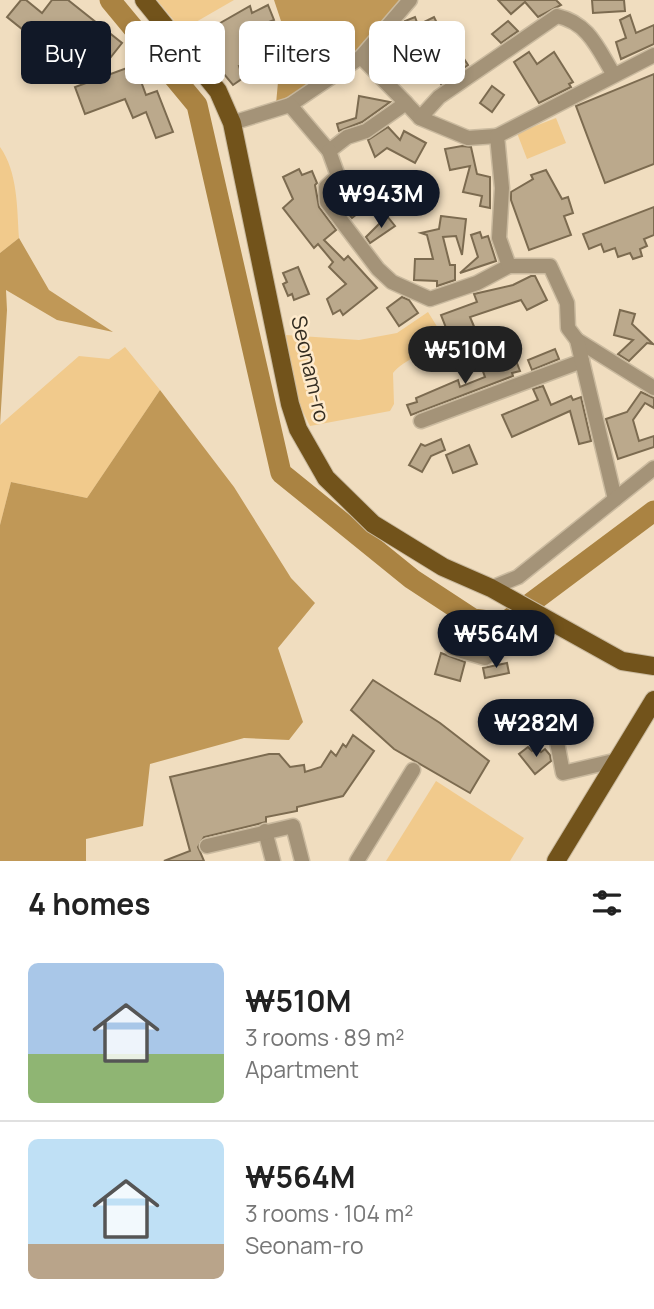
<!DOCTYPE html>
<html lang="en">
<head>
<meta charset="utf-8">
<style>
	:root { --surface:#fff; --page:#f2f2f2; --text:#222; --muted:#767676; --line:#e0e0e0; --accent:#111827 }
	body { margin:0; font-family:Manrope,sans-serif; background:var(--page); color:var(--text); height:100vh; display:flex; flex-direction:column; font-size:26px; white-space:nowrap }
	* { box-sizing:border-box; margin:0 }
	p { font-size:23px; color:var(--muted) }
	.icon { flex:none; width:38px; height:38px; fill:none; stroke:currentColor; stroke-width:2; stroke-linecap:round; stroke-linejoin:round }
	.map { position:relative; height:861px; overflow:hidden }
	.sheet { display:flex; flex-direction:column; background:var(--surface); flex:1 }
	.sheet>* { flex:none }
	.guide { position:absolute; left:21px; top:21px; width:612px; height:63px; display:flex; gap:14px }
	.price { position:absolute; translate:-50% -60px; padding:0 16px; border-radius:24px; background:var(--accent); color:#fff; font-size:23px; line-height:46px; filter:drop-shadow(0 2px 4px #0008) }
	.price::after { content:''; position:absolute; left:50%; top:42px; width:21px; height:16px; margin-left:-10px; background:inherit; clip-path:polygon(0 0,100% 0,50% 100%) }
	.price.active { background:#222; color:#fff }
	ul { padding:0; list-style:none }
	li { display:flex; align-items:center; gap:21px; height:175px; padding:0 28px }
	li+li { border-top:2px solid var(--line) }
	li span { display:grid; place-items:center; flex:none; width:196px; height:140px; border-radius:10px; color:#555 }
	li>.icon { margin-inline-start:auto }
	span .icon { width:84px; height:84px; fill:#fffc; stroke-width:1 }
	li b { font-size:30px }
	h2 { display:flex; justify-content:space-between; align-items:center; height:84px; padding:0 28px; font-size:30px }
	.tag { padding:0 24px; border-radius:10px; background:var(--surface); box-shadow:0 4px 10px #0003; font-size:24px; line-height:63px }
	.tag.active { background:var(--accent); color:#fff }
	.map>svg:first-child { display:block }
	.green { fill:#f1ca8c }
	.forest { fill:#c09857 }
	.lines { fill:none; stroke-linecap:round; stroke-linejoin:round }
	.river { stroke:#aa8342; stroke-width:21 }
	.building { fill:#bba98c; stroke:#7c6b50; stroke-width:2 }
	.minor-casing { stroke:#caba9f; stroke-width:17 }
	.major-casing { stroke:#caba9f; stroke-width:20 }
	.minor { stroke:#a49378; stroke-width:14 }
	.major { stroke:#72531b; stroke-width:18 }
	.labels { text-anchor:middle; stroke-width:5; stroke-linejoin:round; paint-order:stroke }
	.street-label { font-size:21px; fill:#342d21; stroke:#feeacc }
</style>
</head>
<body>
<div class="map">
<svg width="654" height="861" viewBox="0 0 654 861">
	<rect width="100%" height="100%" fill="#f0ddbf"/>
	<!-- green -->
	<g class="green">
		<polygon points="157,0 234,0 182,30"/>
		<polygon points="556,118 566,143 527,159 517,133"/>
		<path d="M 0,147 C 18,172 17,209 19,238 L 0,253 Z"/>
		<path d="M 428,312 L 446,341 C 430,351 404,359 393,373 L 394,404 L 390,411 L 310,426 L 298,402 L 286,335 L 359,340 L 397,333 Z"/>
		<polygon points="125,347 160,390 87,498 11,482 0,525 0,425 79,356 109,359"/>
		<polygon points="436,781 524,838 510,861 386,861"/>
	</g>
	<!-- forest -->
	<g class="forest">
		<polygon points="274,0 405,0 360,52 301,93 276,104 283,27"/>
		<polygon points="19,238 49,290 113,332 57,320 6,290 7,310 0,425 0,253"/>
		<polygon points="160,390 234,487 291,578 315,603 278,648 303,722 289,740 244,738 150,764 143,826 86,839 86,861 0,861 0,525 11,482 87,498"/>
	</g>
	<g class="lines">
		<!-- river -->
		<polyline class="river" points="110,0 197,105 281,473 412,579 473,619 504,623 654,511"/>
	</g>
	<!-- building -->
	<g class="building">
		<polygon points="21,0 26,0 42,13 52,0 68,0 122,43 95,77 27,23 22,29 7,17"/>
		<polygon points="498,0 556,0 561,5 538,17 525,2 511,14"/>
		<polygon points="592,0 624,0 625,11 593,13"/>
		<polygon points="268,5 274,20 269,22 271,41 261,42 262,62 239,66 243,78 233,85 194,38 250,6 252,13"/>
		<polygon points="630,15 636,33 654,25 654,44 621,59 616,42 626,38 620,20"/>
		<polygon points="415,17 418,25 434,17 445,39 420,52 425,64 398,80 389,63 394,60 390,54 413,40 405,21"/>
		<polygon points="508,21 518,31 501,43 492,34"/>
		<polygon points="459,51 468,65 441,84 431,68"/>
		<polygon points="529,52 537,64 554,52 573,82 569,84 571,87 539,103 514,62"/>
		<polygon points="135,65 146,95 157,91 173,132 156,138 146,112 133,118 125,99 85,114 75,87"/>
		<polygon points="654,74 654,164 605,183 576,106"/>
		<polygon points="492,86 504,95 492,112 480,103"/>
		<polygon points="359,96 390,102 362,122 339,131 337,124 356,118"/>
		<polygon points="388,127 400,140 404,131 426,143 415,163 387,148 375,157 368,140"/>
		<polygon points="462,146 471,147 477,174 490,177 490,208 480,206 482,196 463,192 470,166 450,170 445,149"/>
		<polygon points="299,169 302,175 312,171 317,183 315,185 319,207 336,230 324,240 344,260 348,256 377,288 343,315 340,310 333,314 327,299 346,284 329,267 333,262 318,244 314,248 283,208 293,199 283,177"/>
		<polygon points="546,170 562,199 568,197 573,213 564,216 571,235 529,250 511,200 511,192 533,179 531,175"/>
		<polygon points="365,185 376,199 352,218 345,210 350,207 345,201"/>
		<polygon points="654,207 654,235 644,239 647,246 640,249 642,256 633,259 630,253 618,257 615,248 604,252 601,244 589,249 583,234"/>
		<polygon points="387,216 395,226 370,243 366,237"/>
		<polygon points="441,216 466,219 462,255 456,236 443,237 450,265 455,265 455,280 437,286 437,281 414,280 415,259 433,259 427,235 421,233 439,229"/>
		<polygon points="480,232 482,238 488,236 496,261 460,273 478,257 471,235"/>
		<polygon points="298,267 309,294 294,300 292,294 288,296 283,284 287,282 283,273"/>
		<polygon points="531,276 535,276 547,300 527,310 521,300 470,317 481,343 438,361 434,352 452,343 441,315 477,302 474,294 513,285"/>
		<polygon points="402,297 409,300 418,313 399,326 387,308"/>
		<polygon points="620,310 635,314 632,324 653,344 647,343 629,361 618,354 633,340 614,335"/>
		<polygon points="555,349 559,359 532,370 528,360"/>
		<polygon points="515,358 520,371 512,373 513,376 411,415 407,405 417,402 416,398 458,380 460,387 485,377 481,366 491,362 492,366"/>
		<polygon points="543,386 551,405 571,396 573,400 581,397 591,441 579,444 570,411 512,437 502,415 538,400 533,389"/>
		<polygon points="641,392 654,398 654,408 645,403 633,420 639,441 654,436 654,447 618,459 606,419 627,412"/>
		<polygon points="441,439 445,450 431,456 422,472 409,465 421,444 425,446"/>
		<polygon points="469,445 477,464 453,473 446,455"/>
		<polygon points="441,653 465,662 460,681 435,674"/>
		<polygon points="507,663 509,673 485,678 483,668"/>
		<polygon points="373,680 440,723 489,761 470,793 394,749 351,710"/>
		<polygon points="353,735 374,751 343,796 297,807 297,811 266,817 266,822 258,824 204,837 198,847 204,861 164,861 190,851 170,777 269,754 279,754 290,767 304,765 305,772 321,767 331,751 336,756 343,744 346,747"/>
		<polygon points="528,747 532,751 537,747 541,752 545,749 550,755 551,761 535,774 519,754"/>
	</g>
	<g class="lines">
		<!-- minor casing -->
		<g class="minor-casing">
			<g id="minor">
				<polyline points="361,57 406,103"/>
				<polyline points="290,105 361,57 410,0"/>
				<polyline points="232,123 290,105 329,151 347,137 366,131 406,103 420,118"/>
				<path d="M 497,136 L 468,138 L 420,118 L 439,97 L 557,16 C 589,23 598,49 614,75"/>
				<polyline points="329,151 338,176 326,187 327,202 378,269 392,282 430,299 477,283 509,266"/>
				<polyline points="577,340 654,388"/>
				<polyline points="421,421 582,361"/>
				<polyline points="615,499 577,340 568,328 567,303 550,266 509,266 499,238 502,188 497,136 654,55"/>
				<polyline points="491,588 518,577 654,468"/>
				<polyline points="452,648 485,658 514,634"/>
				<polyline points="556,737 563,773 618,760"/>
				<polyline points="265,831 273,861"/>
				<polyline points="207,846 293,826 302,861"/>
				<polyline points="357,861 413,770"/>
			</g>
		</g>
		<!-- major casing -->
		<g class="major-casing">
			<g id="major">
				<polyline points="144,0 218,91 232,123 290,404 298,429 326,478 373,524 443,567 491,588 622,661 654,666"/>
				<polyline points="556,861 654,700"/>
			</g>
		</g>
		<!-- minor -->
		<use href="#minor" class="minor"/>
		<!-- major -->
		<use href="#major" class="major"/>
	</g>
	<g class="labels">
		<!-- street labels -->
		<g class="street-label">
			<text transform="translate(310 369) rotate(77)" y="7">Seonam-ro</text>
		</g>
	</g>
</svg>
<b class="price" style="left:381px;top:230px">₩943M</b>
<b class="price active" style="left:465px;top:386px">₩510M</b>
<b class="price" style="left:496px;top:670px">₩564M</b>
<b class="price" style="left:536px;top:759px">₩282M</b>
<div class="guide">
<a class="tag active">Buy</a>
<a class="tag">Rent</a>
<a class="tag">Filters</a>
<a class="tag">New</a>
</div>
</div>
<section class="sheet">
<h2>4 homes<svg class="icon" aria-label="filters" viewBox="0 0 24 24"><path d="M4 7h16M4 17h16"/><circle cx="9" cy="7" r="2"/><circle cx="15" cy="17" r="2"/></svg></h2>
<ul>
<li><span style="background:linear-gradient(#a9c7e8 65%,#8fb573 0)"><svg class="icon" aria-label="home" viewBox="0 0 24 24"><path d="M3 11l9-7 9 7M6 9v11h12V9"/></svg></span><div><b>₩510M</b><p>3 rooms · 89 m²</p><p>Apartment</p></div></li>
<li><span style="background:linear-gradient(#bfe0f5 75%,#b9a48a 0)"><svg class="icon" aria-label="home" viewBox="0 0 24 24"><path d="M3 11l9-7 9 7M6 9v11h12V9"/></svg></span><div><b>₩564M</b><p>3 rooms · 104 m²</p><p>Seonam-ro</p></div></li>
</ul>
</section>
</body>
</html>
